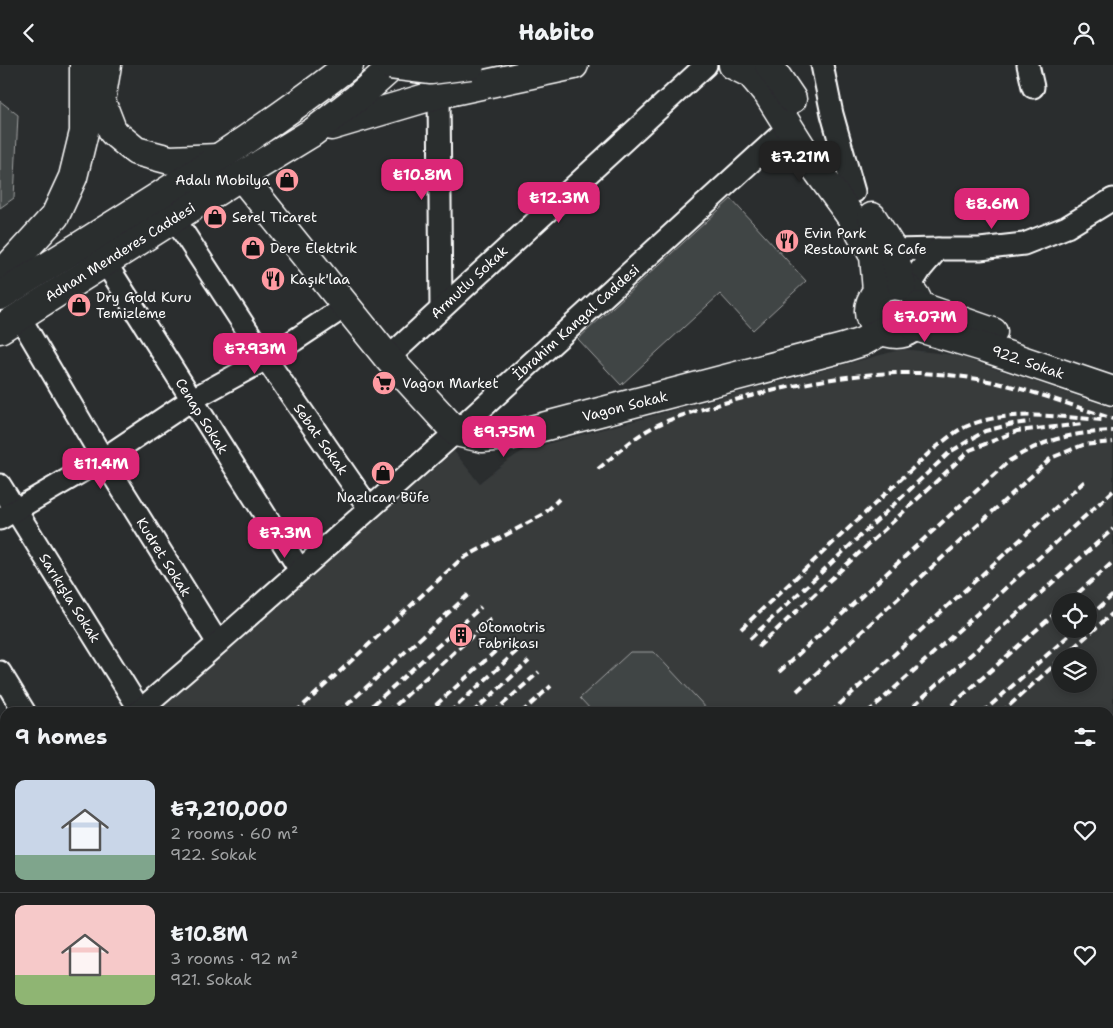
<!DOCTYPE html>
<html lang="en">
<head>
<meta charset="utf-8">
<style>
	:root { --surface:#202222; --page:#282a2a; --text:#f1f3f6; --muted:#a2a4a5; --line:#3d3f40; --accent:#db2777 }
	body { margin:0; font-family:"Shantell Sans",sans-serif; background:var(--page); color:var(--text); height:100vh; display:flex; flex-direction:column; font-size:19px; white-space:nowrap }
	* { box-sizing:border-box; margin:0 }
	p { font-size:16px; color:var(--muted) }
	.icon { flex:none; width:28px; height:28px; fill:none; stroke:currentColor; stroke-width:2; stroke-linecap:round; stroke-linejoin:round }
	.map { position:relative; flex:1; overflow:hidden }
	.sheet { position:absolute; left:0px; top:642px; width:1114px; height:321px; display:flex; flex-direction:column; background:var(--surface); border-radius:15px 15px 0 0; box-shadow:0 2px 8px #0003,0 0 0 1px var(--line) }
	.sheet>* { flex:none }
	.fabs { position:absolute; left:1052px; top:528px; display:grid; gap:10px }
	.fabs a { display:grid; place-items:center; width:45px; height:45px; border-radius:50%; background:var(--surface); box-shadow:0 2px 8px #0003,0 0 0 1px var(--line); font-size:25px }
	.price { position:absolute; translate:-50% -42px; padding:0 11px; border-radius:10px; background:var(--accent); color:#fff; font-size:16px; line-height:32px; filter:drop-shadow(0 1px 2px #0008) }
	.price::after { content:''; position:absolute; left:50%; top:30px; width:15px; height:11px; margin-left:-8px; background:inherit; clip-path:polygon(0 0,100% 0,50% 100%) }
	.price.current { background:#222; color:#fff }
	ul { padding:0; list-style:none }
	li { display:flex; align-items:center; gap:15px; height:125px; padding:0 15px }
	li+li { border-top:1px solid var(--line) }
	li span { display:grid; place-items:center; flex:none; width:140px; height:100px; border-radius:10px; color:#555 }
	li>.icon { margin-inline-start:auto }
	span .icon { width:60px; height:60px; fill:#fffc; stroke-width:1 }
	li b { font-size:21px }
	h2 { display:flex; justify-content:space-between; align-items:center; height:60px; padding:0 15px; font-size:21px }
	header { display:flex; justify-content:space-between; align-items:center; height:65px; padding:0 15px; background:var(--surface); font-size:22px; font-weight:700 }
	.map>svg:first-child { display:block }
	.built { fill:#373a3b; fill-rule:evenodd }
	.green { fill:#414445; stroke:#a0a2a2 }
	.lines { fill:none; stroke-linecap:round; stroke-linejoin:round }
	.minor-casing { stroke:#fff; stroke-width:25 }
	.major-casing { stroke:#fff; stroke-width:31 }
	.minor { stroke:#2a2d2e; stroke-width:21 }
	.major { stroke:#2a2d2e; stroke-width:28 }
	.rail { stroke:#fff; stroke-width:4; stroke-dasharray:8 4; stroke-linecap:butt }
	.major-bridge-casing { stroke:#fff; stroke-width:31; stroke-linecap:butt }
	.major-bridge { stroke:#2a2d2e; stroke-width:28 }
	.labels { text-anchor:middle; stroke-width:4; stroke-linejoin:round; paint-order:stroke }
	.poi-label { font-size:14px; fill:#fff; stroke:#2a2d2e; text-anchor:start }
	.street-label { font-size:14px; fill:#fff; stroke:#2a2d2e }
</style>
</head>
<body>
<header><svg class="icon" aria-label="back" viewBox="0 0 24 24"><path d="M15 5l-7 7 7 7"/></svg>Habito<svg class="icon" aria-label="person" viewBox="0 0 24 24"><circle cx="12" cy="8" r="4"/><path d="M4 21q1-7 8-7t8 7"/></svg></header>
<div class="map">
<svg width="1113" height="963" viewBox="0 0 1113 963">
	<rect width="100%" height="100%" fill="#2a2d2e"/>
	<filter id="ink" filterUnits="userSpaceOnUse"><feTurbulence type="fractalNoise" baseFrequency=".02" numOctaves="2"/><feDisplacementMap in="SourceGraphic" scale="10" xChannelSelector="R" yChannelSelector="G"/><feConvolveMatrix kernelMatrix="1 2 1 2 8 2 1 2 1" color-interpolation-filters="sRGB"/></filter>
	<g filter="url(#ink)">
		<!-- built -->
		<path class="built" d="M 903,284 L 955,290 L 1113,343 L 1113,963 L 0,963 L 0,786 L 5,781 L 5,959 L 1109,959 L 1109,648 L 157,647 L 454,386 L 479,418 L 507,396 L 524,385 ZM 1061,536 L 1089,536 L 1089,564 L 1061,564 ZM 1061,591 L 1089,591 L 1089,619 L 1061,619 Z"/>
		<!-- green -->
		<g class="green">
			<polygon points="0,36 18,50 14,133 0,143"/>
			<polygon points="731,134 806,216 753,265 720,229 621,320 578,274"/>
			<polygon points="630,587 654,587 710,647 593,647 580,633"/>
		</g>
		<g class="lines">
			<!-- minor casing -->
			<g class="minor-casing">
				<g id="minor">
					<polyline points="822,0 832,49 854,127"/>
					<polyline points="1028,0 1033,22"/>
					<polyline points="439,29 441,243"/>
					<polyline points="174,153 266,294 369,443"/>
					<polyline points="893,185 938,184"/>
					<polyline points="105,197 300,505"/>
					<polyline points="908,224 921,204 938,184 980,184 1024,179 1067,162 1113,134"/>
					<polyline points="19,251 103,394 218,578"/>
					<polyline points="388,293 706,0"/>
					<polyline points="0,420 140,645"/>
					<polyline points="0,454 103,394 191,335 266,294 346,241"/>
					<polyline points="0,607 25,648"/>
					<polyline points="137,648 208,587 456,367 789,62"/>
					<polyline points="0,769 5,765"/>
				</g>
			</g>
			<!-- major casing -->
			<g class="major-casing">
				<g id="major">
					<polyline points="107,0 101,36 113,67 136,86 170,95 218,93"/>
					<path d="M 733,0 L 751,9 L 768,29 L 809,94 L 852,153 L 874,191 L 877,226 C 844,271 925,287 919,242 C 916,219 893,216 877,226"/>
					<polyline points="769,0 792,34"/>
					<polyline points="331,61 439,29 574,0"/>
					<polyline points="241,111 388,293 456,367 482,373 508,371 843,283 862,277 882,266"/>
					<polyline points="872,152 893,185 902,221"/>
					<polyline points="0,211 55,151 73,112 84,67 84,0"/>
					<path d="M 0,231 C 118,156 239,86 349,0"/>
					<polyline points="919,241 993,267"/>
					<polyline points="913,261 986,283 1113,326"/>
					<polyline points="0,264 241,111 313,67 357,33 394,0"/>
				</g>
			</g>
			<!-- minor -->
			<use href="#minor" class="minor"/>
			<!-- major -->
			<use href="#major" class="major"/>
			<!-- rail -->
			<g class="rail">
				<path d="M 598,404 C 613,392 627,378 643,368 C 664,354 699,345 724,338 C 805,316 887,299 971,313 C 1019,320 1067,339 1113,354"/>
				<polyline points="1069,536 1113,497"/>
				<polyline points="1089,552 1113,530"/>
				<path d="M 741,564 L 929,388 C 938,381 947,373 956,367 C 996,342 1059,352 1103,355"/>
				<polyline points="750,574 950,387 985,366 1013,359 1030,357"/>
				<polyline points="758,582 970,385 1017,366 1084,359"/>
				<polyline points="1064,591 1113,548"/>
				<path d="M 779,607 L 1009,396 C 1045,374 1071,368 1113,366"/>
				<polyline points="797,626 1051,393 1083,380 1113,377"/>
				<polyline points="295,648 460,495 544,449 559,434"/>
				<polyline points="338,648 469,529"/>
				<polyline points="364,648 481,542"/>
				<polyline points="387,648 491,554"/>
				<polyline points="427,648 509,574"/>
				<polyline points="449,648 519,584"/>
				<polyline points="472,648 529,596"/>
				<polyline points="493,648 539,607"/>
				<polyline points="521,648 551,621"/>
				<polyline points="830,648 1087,414"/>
				<polyline points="867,648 1113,426"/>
				<polyline points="905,648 1113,464"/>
				<polyline points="943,648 1061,543"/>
				<polyline points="982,648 1076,564"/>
				<polyline points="1001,648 1061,594"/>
				<polyline points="0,919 5,915"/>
				<polyline points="0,950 5,946"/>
				<polyline points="12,963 17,959"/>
				<polyline points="37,963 42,959"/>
				<polyline points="74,963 79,959"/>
				<polyline points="99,963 104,959"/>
				<polyline points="124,963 128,959"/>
				<polyline points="143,963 148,959"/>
				<polyline points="173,963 178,959"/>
				<polyline points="241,963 246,959"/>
				<polyline points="270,963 275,959"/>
				<polyline points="297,963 301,959"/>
				<polyline points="324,963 329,959"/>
				<polyline points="351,963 356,959"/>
				<polyline points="370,963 375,959"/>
				<polyline points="394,963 399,959"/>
				<polyline points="458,963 462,959"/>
				<polyline points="487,963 491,959"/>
				<polyline points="517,963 522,959"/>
				<polyline points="553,963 557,959"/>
				<polyline points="583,963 587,959"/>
				<polyline points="610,963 615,959"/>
				<polyline points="639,963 643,959"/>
				<polyline points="867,963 871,959"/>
			</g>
			<!-- major-bridge casing -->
			<g class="major-bridge-casing">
				<polyline id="major-bridge" points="390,0 431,5 470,0"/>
			</g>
			<!-- major-bridge -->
			<use href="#major-bridge" class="major-bridge"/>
		</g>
	</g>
	<!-- icons -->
	<defs>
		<g id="shop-disc" transform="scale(1.25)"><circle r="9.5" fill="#ff9aa2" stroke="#2a2d2e"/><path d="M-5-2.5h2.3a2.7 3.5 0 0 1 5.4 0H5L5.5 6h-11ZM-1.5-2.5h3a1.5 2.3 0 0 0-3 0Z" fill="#111"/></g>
		<g id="restaurant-disc" transform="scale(1.25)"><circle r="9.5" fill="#ff9aa2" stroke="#2a2d2e"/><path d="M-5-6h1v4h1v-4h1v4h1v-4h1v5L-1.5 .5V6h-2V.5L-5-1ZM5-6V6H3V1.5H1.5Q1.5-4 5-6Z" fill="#111"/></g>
		<g id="supermarket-disc" transform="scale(1.25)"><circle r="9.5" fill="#ff9aa2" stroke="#2a2d2e"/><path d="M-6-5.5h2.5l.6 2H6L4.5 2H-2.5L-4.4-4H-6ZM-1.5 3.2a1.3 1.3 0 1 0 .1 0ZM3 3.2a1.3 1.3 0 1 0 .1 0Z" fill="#111"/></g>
		<g id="building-disc" transform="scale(1.25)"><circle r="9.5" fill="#ff9aa2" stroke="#2a2d2e"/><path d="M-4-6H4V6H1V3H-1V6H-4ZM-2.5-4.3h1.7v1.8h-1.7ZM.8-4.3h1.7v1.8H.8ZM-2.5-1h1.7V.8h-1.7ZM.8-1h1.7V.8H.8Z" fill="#111"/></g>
	</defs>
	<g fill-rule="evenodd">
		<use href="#shop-disc" x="287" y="115"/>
		<use href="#shop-disc" x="215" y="152"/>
		<use href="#restaurant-disc" x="787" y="176"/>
		<use href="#shop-disc" x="253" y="183"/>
		<use href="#restaurant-disc" x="273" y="214"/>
		<use href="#shop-disc" x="79" y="240"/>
		<use href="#supermarket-disc" x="384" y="318"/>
		<use href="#shop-disc" x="383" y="408"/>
		<use href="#building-disc" x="461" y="570"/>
	</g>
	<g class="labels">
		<!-- poi labels -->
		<g class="poi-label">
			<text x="270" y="120" text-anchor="end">Adalı Mobilya</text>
			<text x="232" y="157">Serel Ticaret</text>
			<text x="804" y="173">Evin Park<tspan x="804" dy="16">Restaurant &amp; Cafe</tspan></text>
			<text x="270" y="188">Dere Elektrik</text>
			<text x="290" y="219">Kaşık'laa</text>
			<text x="96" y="237">Dry Gold Kuru<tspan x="96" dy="16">Temizleme</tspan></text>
			<text x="402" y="323">Vagon Market</text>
			<text x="383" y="437" text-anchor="middle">Nazlıcan Büfe</text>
			<text x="478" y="567">Otomotris<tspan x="478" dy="16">Fabrikası</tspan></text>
		</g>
		<!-- street labels -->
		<g class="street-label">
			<text transform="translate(120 187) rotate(-32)" y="5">Adnan Menderes Caddesi</text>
			<text transform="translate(469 217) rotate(-43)" y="5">Armutlu Sokak</text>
			<text transform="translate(576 257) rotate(-42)" y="5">İbrahim Kangal Caddesi</text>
			<text transform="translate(1028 297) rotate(19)" y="5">922. Sokak</text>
			<text transform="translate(625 341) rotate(-14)" y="5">Vagon Sokak</text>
			<text transform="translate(202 351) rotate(58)" y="5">Cenap Sokak</text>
			<text transform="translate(321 374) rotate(55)" y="5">Sebat Sokak</text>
			<text transform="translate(164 492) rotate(58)" y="5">Kudret Sokak</text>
			<text transform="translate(70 533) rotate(58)" y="5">Sarıkışla Sokak</text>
		</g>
	</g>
</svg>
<div class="fabs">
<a><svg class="icon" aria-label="locate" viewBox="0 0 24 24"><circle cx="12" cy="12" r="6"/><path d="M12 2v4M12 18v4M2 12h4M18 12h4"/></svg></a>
<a><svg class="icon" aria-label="layers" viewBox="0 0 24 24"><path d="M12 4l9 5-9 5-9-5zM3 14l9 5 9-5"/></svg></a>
</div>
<b class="price current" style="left:800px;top:118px">₺7.21M</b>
<b class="price" style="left:422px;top:136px">₺10.8M</b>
<b class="price" style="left:559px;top:159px">₺12.3M</b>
<b class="price" style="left:992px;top:165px">₺8.6M</b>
<b class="price" style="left:925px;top:278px">₺7.07M</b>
<b class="price" style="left:255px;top:310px">₺7.93M</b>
<b class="price" style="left:504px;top:393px">₺9.75M</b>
<b class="price" style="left:101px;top:425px">₺11.4M</b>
<b class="price" style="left:285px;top:494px">₺7.3M</b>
<section class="sheet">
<h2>9 homes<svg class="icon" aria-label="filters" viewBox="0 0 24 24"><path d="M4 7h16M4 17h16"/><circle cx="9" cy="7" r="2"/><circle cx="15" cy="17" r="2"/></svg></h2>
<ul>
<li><span style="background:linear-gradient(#c9d6e8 75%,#7fa58c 0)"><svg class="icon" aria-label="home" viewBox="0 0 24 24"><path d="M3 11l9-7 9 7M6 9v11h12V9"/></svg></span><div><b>₺7,210,000</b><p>2 rooms · 60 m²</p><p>922. Sokak</p></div><svg class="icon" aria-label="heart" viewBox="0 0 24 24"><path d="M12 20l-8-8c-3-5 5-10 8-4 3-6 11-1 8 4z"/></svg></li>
<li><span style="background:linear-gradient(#f6c9c9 70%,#8fb573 0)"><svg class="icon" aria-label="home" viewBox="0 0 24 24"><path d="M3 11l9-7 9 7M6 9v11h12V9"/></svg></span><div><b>₺10.8M</b><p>3 rooms · 92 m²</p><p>921. Sokak</p></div><svg class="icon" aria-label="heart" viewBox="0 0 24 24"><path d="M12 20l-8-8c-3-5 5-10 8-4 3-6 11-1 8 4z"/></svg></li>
</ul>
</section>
</div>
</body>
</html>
